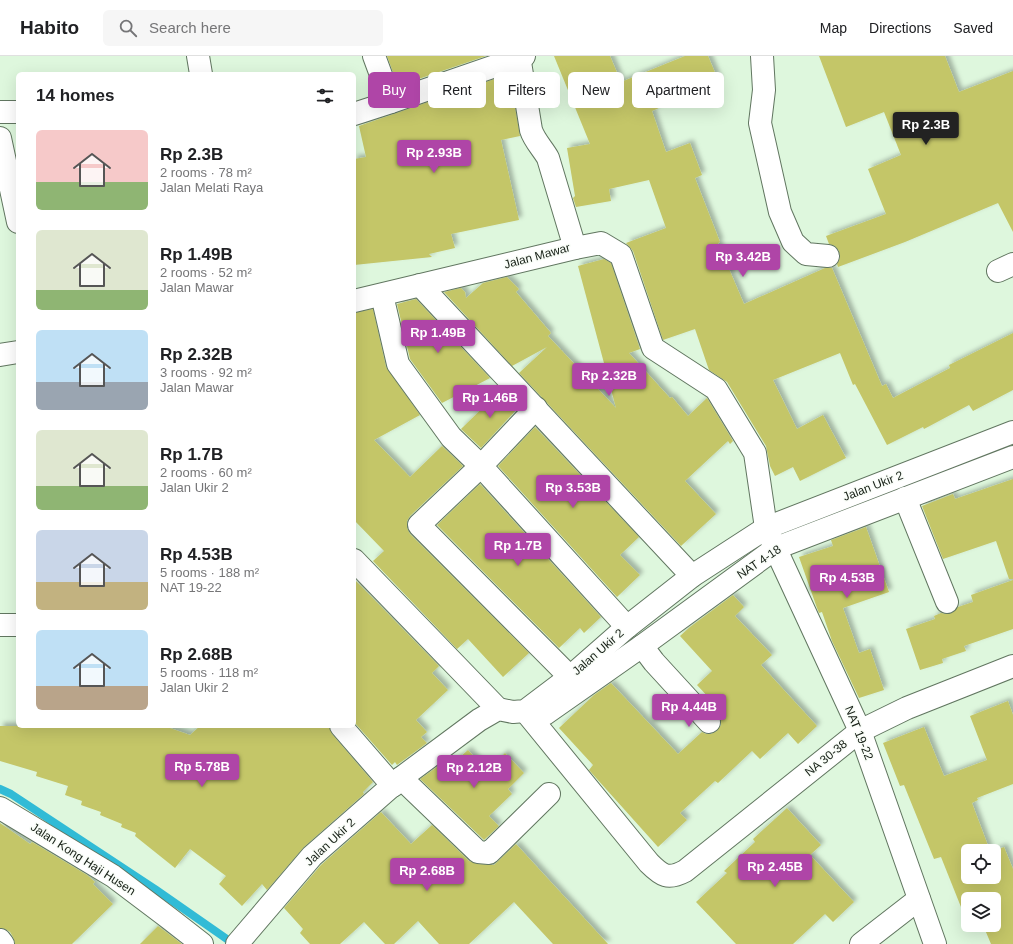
<!DOCTYPE html>
<html lang="en">
<head>
<meta charset="utf-8">
<style>
	:root { --surface:#fff; --page:#f6f6f6; --text:#202124; --muted:#757577; --line:#e0e0e0; --accent:#af45a7 }
	body { margin:0; font-family:Helvetica,sans-serif; background:var(--page); color:var(--text); height:100vh; display:flex; flex-direction:column; font-size:15px; white-space:nowrap }
	* { box-sizing:border-box; margin:0 }
	p { font-size:13px; color:var(--muted) }
	.icon { flex:none; width:22px; height:22px; fill:none; stroke:currentColor; stroke-width:2; stroke-linecap:round; stroke-linejoin:round }
	.map { position:relative; flex:1; overflow:hidden }
	.side { position:absolute; left:16px; top:16px; width:340px; height:656px; display:flex; flex-direction:column; background:var(--surface); border-radius:6px; box-shadow:0 4px 16px #0002 }
	.side>* { flex:none }
	.banner { position:absolute; left:368px; top:16px; width:380px; height:36px; display:flex; gap:8px }
	.buttons { position:absolute; left:961px; top:788px; display:grid; gap:8px }
	.buttons a { display:grid; place-items:center; width:40px; height:40px; border-radius:6px; background:var(--surface); box-shadow:0 4px 16px #0002; font-size:20px }
	.price { position:absolute; translate:-50% -34px; padding:0 9px; border-radius:4px; background:var(--accent); color:#fff; font-size:13px; line-height:26px; filter:drop-shadow(0 1px 2px #0008) }
	.price::after { content:''; position:absolute; left:50%; top:24px; width:12px; height:9px; margin-left:-6px; background:inherit; clip-path:polygon(0 0,100% 0,50% 100%) }
	.price.on { background:#222; color:#fff }
	ul { padding:0; list-style:none }
	li { display:flex; align-items:center; gap:12px; height:100px; padding:0 20px }
	li span { display:grid; place-items:center; flex:none; width:112px; height:80px; border-radius:6px; color:#555 }
	li>.icon { margin-inline-start:auto }
	span .icon { width:48px; height:48px; fill:#fffc; stroke-width:1 }
	li b { font-size:17px }
	h2 { display:flex; justify-content:space-between; align-items:center; height:48px; padding:0 20px; font-size:17px }
	.pill { padding:0 14px; border-radius:6px; background:var(--surface); box-shadow:0 4px 16px #0002; font-size:14px; line-height:36px }
	.pill.on { background:var(--accent); color:#fff }
	header { display:flex; align-items:center; gap:24px; box-sizing:border-box; height:56px; padding:0 20px; background:var(--surface); border-bottom:1px solid var(--line) }
	header strong { font-size:19px }
	nav { display:flex; gap:22px; margin-inline-start:auto; font-size:14px }
	.search { width:280px; height:36px; background:var(--page); display:flex; align-items:center; gap:10px; box-sizing:border-box; padding:0 14px; border-radius:6px; color:var(--muted); font-size:15px }
	.map>svg:first-child { display:block }
	.lines { fill:none; stroke-linecap:round; stroke-linejoin:round }
	.stream { stroke:#31bbd6; stroke-width:8 }
	.building { fill:#c4c667; filter:url(#shadow) }
	.minor-casing { stroke:#617660; stroke-width:24 }
	.minor { stroke:#fff; stroke-width:22 }
	.labels { text-anchor:middle; stroke-width:3; stroke-linejoin:round; paint-order:stroke }
	.street-label { font-size:12px; fill:#161f16; stroke:#f9fdf8 }
</style>
</head>
<body>
<header>
<strong>Habito</strong>
<div class="search"><svg class="icon" aria-label="search" viewBox="0 0 24 24"><circle cx="10" cy="10" r="6"/><path d="M15 15l6 6"/></svg>Search here</div>
<nav><a>Map</a><a>Directions</a><a>Saved</a></nav>
</header>
<div class="map">
<svg width="1013" height="888" viewBox="0 0 1013 888">
	<defs>
		<filter id="shadow"><feDropShadow dx="3.5" dy="-3.5" stdDeviation="2" flood-color="#0004"/></filter>
	</defs>
	<rect width="100%" height="100%" fill="#def7dd"/>
	<g class="lines">
		<!-- stream -->
		<polyline class="stream" points="0,733 11,738 155,833 234,888"/>
	</g>
	<!-- building -->
	<g class="building">
		<polygon points="387,0 486,0 398,30"/>
		<polygon points="554,0 610,0 621,26 685,0 708,0 719,26 652,55 666,96 690,87 702,119 695,122 720,186 718,187 744,248 825,212 832,212 882,330 886,328 893,342 950,312 949,309 1013,277 1013,334 973,355 969,349 924,373 923,371 887,389 855,328 853,329 840,297 773,324 797,373 823,359 846,402 800,425 793,411 775,420 770,410 766,390 727,326 709,314 695,273 663,284 633,195 626,187 666,172 649,124 609,133 611,145 576,151 573,142 575,140 567,92 590,88"/>
		<polygon points="819,0 945,0 959,36 1013,15 1013,176 998,147 905,186 838,211 837,208 840,202 839,195 835,190 829,188 826,180 886,158 868,113 901,99 884,56 846,71"/>
		<polygon points="509,18 520,80 501,84 519,164 451,178 455,192 429,198 432,201 354,209 354,103 366,101 359,70"/>
		<polygon points="604,203 611,207 640,293 629,297 670,342 672,341 688,360 707,342 733,385 730,388 728,385 685,425 716,458 681,490 519,317 547,291 512,310 444,236 461,232 465,236 466,242 483,227 507,221 519,233 516,236 551,277 548,280 616,352 578,210"/>
		<polygon points="416,243 490,322 442,347 410,303 397,248"/>
		<polygon points="373,253 386,311 420,359 374,384 410,421 442,390 463,410 410,460 407,465 407,472 410,478 529,597 503,621 468,583 457,593 373,505 384,495 354,464 354,257"/>
		<polygon points="501,334 518,352 481,392 461,373"/>
		<polygon points="535,371 639,481 620,499 640,519 617,541 498,410"/>
		<polygon points="1013,423 1013,523 1009,523 996,485 943,503 922,450 953,438 955,443"/>
		<polygon points="480,428 601,561 584,577 580,572 559,592 437,469"/>
		<polygon points="866,471 889,536 843,552 859,597 870,593 884,634 859,642 832,585 822,556 819,557 817,552 799,501 833,490 831,484"/>
		<polygon points="354,523 439,610 432,617 448,634 416,664 427,676 421,681 427,687 397,709 395,706 392,709 354,666"/>
		<polygon points="1013,524 1013,573 964,590 966,595 942,603 943,607 920,614 906,573 935,563 934,560 941,557 946,558 952,557 958,551 973,546 971,539"/>
		<polygon points="733,539 744,551 735,560 772,599 761,609 817,670 798,688 788,677 760,703 752,695 718,727 715,725 680,757 687,764 658,791 597,723 589,714 593,709 559,672 594,639 611,627 678,698 702,676 706,678 711,678 717,675 721,669 721,664 720,660 723,657 697,629 712,615 680,580 690,571"/>
		<polygon points="1008,645 1013,659 1013,728 977,742 978,744 972,747 990,795 968,795 968,821 994,821 994,795 1004,791 1013,813 1013,888 991,888 983,869 994,869 994,843 968,843 968,866 967,866 941,801 934,803 904,729 900,730 883,687 924,671 944,720 987,704 970,660"/>
		<polygon points="0,670 164,670 190,679 200,670 329,670 332,678 373,726 363,736 364,738 304,791 267,834 262,828 242,850 219,828 226,820 190,793 175,812 135,780 136,777 121,771 122,768 100,759 101,756 81,749 82,745 65,739 68,730 36,720 37,716 0,705"/>
		<polygon points="468,694 487,715 505,697 524,717 508,733 512,738 489,760 499,770 484,784 420,723 444,706 449,711"/>
		<polygon points="787,752 821,789 810,799 854,846 833,866 825,858 793,888 736,888 696,846 727,817 724,815 755,786 753,783"/>
		<polygon points="381,756 411,788 432,769 469,805 477,808 494,809 516,788 608,888 553,888 514,846 469,888 439,888 418,865 394,888 385,888 364,866 340,888 310,888 300,877 303,873 284,852 321,809"/>
		<polygon points="0,767 30,788 32,786 87,819 95,826 93,828 113,848 72,888 15,888 13,881 10,876 5,873 0,872"/>
		<polygon points="158,870 182,888 140,888"/>
	</g>
	<g class="lines">
		<!-- minor casing -->
		<g class="minor-casing">
			<g id="minor">
				<polyline points="198,0 201,18"/>
				<polyline points="374,0 391,46"/>
				<path d="M 519,0 L 531,74 C 534,84 543,93 548,102 L 575,192"/>
				<polyline points="762,0 764,34 760,67 780,156 793,186 806,198 828,200"/>
				<polyline points="0,56 18,56"/>
				<polyline points="354,58 391,46 524,0"/>
				<polyline points="0,82 18,166"/>
				<polyline points="998,215 1013,208"/>
				<polyline points="420,229 692,520"/>
				<polyline points="382,239 398,308 451,381 481,410 627,571"/>
				<polyline points="354,245 575,192 601,187 621,199 653,292 716,333 755,397 766,472 860,675 935,888"/>
				<polyline points="0,299 18,296"/>
				<polyline points="536,352 481,410 419,469 570,621"/>
				<polyline points="905,442 947,546"/>
				<polyline points="354,504 498,653"/>
				<polyline points="0,569 18,569"/>
				<polyline points="642,590 654,606 709,666"/>
				<path d="M 525,655 L 649,807 C 662,820 668,824 685,815 L 860,675 L 907,652 L 1013,610"/>
				<polyline points="545,658 642,590 776,492 1013,401"/>
				<polyline points="341,670 393,730"/>
				<polyline points="401,722 478,796 489,797 549,738"/>
				<polyline points="0,752 113,820 170,863 202,888"/>
				<polyline points="0,884 3,888"/>
				<polyline points="237,888 312,800 401,722 479,664 498,653 513,656 525,655 570,621 627,571 692,520 766,472 1013,376"/>
				<polyline points="861,888 919,843"/>
			</g>
		</g>
		<!-- minor -->
		<use href="#minor" class="minor"/>
	</g>
	<g class="labels">
		<!-- street labels -->
		<g class="street-label">
			<text transform="translate(537 200) rotate(-15)" y="4">Jalan Mawar</text>
			<text transform="translate(873 430) rotate(-21)" y="4">Jalan Ukir 2</text>
			<text transform="translate(759 506) rotate(-34)" y="4">NAT 4-18</text>
			<text transform="translate(598 596) rotate(-41)" y="4">Jalan Ukir 2</text>
			<text transform="translate(859 677) rotate(68)" y="4">NAT 19-22</text>
			<text transform="translate(826 702) rotate(-39)" y="4">NA 30-38</text>
			<text transform="translate(330 786) rotate(-43)" y="4">Jalan Ukir 2</text>
			<text transform="translate(83 803) rotate(33)" y="4">Jalan Kong Haji Husen</text>
		</g>
	</g>
</svg>
<div class="buttons">
<a><svg class="icon" aria-label="locate" viewBox="0 0 24 24"><circle cx="12" cy="12" r="6"/><path d="M12 2v4M12 18v4M2 12h4M18 12h4"/></svg></a>
<a><svg class="icon" aria-label="layers" viewBox="0 0 24 24"><path d="M12 4l9 5-9 5-9-5zM3 14l9 5 9-5"/></svg></a>
</div>
<b class="price on" style="left:926px;top:90px">Rp 2.3B</b>
<b class="price" style="left:434px;top:118px">Rp 2.93B</b>
<b class="price" style="left:743px;top:222px">Rp 3.42B</b>
<b class="price" style="left:438px;top:298px">Rp 1.49B</b>
<b class="price" style="left:609px;top:341px">Rp 2.32B</b>
<b class="price" style="left:490px;top:363px">Rp 1.46B</b>
<b class="price" style="left:573px;top:453px">Rp 3.53B</b>
<b class="price" style="left:518px;top:511px">Rp 1.7B</b>
<b class="price" style="left:847px;top:543px">Rp 4.53B</b>
<b class="price" style="left:689px;top:672px">Rp 4.44B</b>
<b class="price" style="left:202px;top:732px">Rp 5.78B</b>
<b class="price" style="left:474px;top:733px">Rp 2.12B</b>
<b class="price" style="left:775px;top:832px">Rp 2.45B</b>
<b class="price" style="left:427px;top:836px">Rp 2.68B</b>
<div class="banner">
<a class="pill on">Buy</a>
<a class="pill">Rent</a>
<a class="pill">Filters</a>
<a class="pill">New</a>
<a class="pill">Apartment</a>
</div>
<section class="side">
<h2>14 homes<svg class="icon" aria-label="filters" viewBox="0 0 24 24"><path d="M4 7h16M4 17h16"/><circle cx="9" cy="7" r="2"/><circle cx="15" cy="17" r="2"/></svg></h2>
<ul>
<li><span style="background:linear-gradient(#f6c9c9 65%,#8fb573 0)"><svg class="icon" aria-label="home" viewBox="0 0 24 24"><path d="M3 11l9-7 9 7M6 9v11h12V9"/></svg></span><div><b>Rp 2.3B</b><p>2 rooms · 78 m²</p><p>Jalan Melati Raya</p></div></li>
<li><span style="background:linear-gradient(#dfe7d0 75%,#8fb573 0)"><svg class="icon" aria-label="home" viewBox="0 0 24 24"><path d="M3 11l9-7 9 7M6 9v11h12V9"/></svg></span><div><b>Rp 1.49B</b><p>2 rooms · 52 m²</p><p>Jalan Mawar</p></div></li>
<li><span style="background:linear-gradient(#bfe0f5 65%,#9aa5b1 0)"><svg class="icon" aria-label="home" viewBox="0 0 24 24"><path d="M3 11l9-7 9 7M6 9v11h12V9"/></svg></span><div><b>Rp 2.32B</b><p>3 rooms · 92 m²</p><p>Jalan Mawar</p></div></li>
<li><span style="background:linear-gradient(#dfe7d0 70%,#8fb573 0)"><svg class="icon" aria-label="home" viewBox="0 0 24 24"><path d="M3 11l9-7 9 7M6 9v11h12V9"/></svg></span><div><b>Rp 1.7B</b><p>2 rooms · 60 m²</p><p>Jalan Ukir 2</p></div></li>
<li><span style="background:linear-gradient(#c9d6e8 65%,#c2b280 0)"><svg class="icon" aria-label="home" viewBox="0 0 24 24"><path d="M3 11l9-7 9 7M6 9v11h12V9"/></svg></span><div><b>Rp 4.53B</b><p>5 rooms · 188 m²</p><p>NAT 19-22</p></div></li>
<li><span style="background:linear-gradient(#bfe0f5 70%,#b9a48a 0)"><svg class="icon" aria-label="home" viewBox="0 0 24 24"><path d="M3 11l9-7 9 7M6 9v11h12V9"/></svg></span><div><b>Rp 2.68B</b><p>5 rooms · 118 m²</p><p>Jalan Ukir 2</p></div></li>
</ul>
</section>
</div>
</body>
</html>
